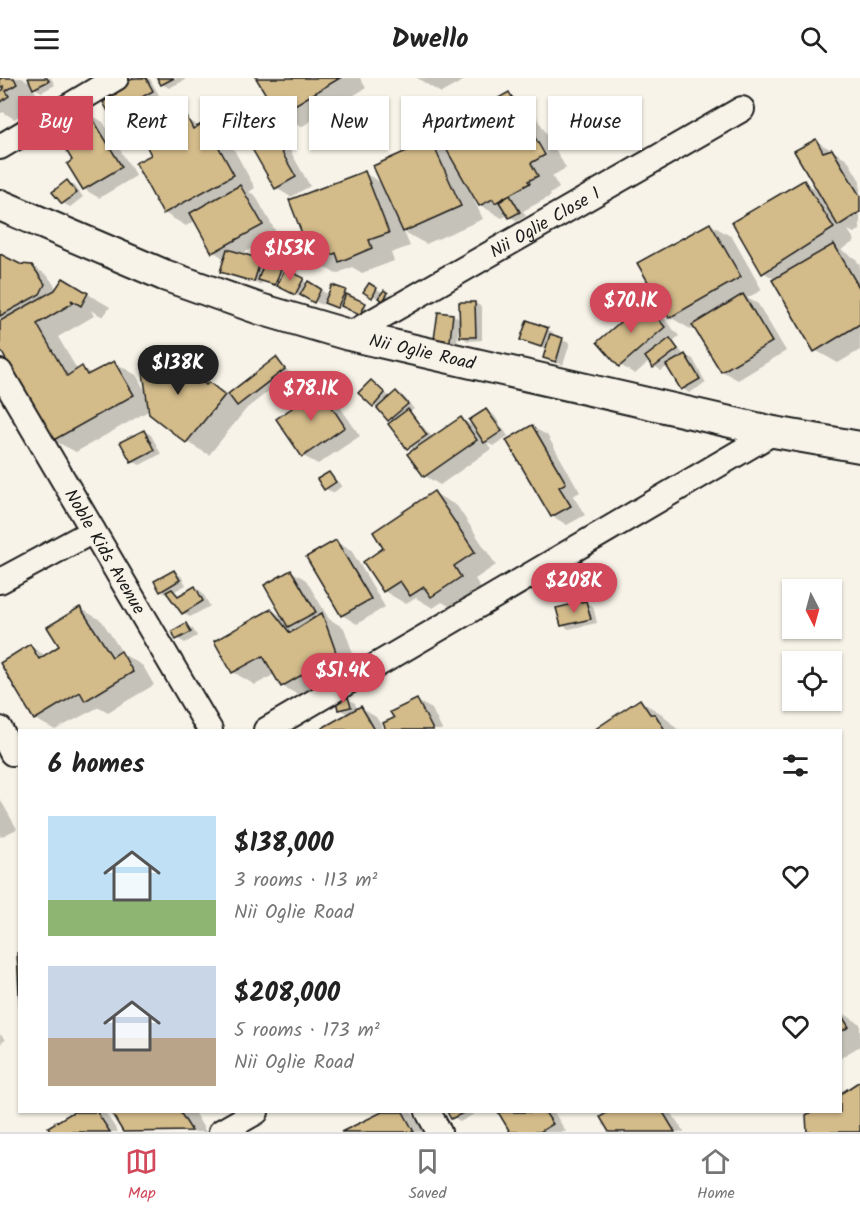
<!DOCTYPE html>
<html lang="en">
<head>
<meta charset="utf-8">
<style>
	:root { --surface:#fff; --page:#f6f6f6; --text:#222; --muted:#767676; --line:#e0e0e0; --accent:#d1495b }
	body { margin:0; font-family:Kalam,sans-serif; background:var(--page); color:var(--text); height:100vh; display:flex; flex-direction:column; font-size:22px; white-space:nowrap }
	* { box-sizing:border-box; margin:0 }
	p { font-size:20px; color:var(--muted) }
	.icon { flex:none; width:33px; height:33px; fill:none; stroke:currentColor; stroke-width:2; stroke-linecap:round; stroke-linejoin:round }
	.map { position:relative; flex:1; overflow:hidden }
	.panel { position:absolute; left:18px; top:651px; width:824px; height:384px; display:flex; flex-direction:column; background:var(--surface); border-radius:0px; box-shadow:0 2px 4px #0004 }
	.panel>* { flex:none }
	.guide { position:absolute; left:18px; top:18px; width:825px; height:54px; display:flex; gap:12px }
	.needle { width:39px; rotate:174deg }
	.buttons { position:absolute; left:782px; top:501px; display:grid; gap:12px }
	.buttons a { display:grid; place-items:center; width:60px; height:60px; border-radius:0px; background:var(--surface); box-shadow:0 2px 4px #0004; font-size:30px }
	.price { position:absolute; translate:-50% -51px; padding:0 14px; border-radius:21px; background:var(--accent); color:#fff; font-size:20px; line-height:39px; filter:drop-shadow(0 2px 3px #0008) }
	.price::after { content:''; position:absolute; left:50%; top:36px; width:18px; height:14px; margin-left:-9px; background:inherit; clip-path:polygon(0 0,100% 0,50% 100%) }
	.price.on { background:#222; color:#fff }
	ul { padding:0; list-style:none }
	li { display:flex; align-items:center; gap:18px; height:150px; padding:0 30px }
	li span { display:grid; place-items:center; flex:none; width:168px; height:120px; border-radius:0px; color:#555 }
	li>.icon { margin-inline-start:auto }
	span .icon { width:72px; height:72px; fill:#fffc; stroke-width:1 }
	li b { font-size:26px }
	h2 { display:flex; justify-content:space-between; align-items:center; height:72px; padding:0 30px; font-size:26px }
	.tag { padding:0 21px; border-radius:0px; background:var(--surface); box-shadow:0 2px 4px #0004; font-size:21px; line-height:54px }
	.tag.on { background:var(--accent); color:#fff }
	header { display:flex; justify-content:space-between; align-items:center; height:78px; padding:0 30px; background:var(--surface); font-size:27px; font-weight:700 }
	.menu { display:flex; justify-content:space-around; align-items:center; height:84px; border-top:2px solid var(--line); background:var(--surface); font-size:16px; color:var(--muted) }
	.menu a { display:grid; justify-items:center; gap:3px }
	.menu .on { color:var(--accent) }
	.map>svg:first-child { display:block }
	.shadow { fill:#0003 }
	.building { fill:#d3bb8a; stroke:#1c1c1c; stroke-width:1.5 }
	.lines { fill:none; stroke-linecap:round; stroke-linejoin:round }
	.minor-casing { stroke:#1c1c1c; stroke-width:28 }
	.tertiary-casing { stroke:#1c1c1c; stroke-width:34 }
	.minor { stroke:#f7f3e8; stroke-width:24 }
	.tertiary { stroke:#f7f3e8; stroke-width:30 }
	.labels { text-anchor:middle; stroke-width:6; stroke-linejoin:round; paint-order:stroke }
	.street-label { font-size:18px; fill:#1c1c1c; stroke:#f7f3e8 }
</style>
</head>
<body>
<header><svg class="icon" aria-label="menu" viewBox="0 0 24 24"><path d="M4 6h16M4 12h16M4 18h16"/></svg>Dwello<svg class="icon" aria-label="search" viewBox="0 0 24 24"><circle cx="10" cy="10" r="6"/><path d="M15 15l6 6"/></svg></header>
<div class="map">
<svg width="860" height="1054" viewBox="0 0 860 1054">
	<rect width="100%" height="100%" fill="#f7f3e8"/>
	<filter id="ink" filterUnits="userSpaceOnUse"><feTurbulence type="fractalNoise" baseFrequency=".0167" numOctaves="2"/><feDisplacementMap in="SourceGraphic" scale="12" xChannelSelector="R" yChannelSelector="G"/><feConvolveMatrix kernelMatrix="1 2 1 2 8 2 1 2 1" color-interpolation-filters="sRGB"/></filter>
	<g filter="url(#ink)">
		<!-- shadow -->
		<g class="shadow">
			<polygon points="0,0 22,0 33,6 29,0 51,0 55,7 42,14 32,9 39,19 29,25 23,21 30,31 14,41 3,34 0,36"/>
			<polygon points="137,0 150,1 159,17 119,40 111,36 118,17"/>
			<polygon points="159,0 184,0 185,2 169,10 162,6"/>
			<polygon points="258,0 360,0 366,10 301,49 279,36"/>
			<polygon points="417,0 468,0 441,15"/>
			<polygon points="509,16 531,29 566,90 552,98 559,110 550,116 551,118 523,133 526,138 517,143 508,137 502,140 480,127 475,119 473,120 483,141 426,166 404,154 410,168 391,175 394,183 362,195 352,189 336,196 314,183 364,95 382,105 431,63 449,74"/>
			<polygon points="88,35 103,44 136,98 99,120 84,111 74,83"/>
			<polygon points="187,41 200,49 205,46 227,59 255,110 249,114 255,117 277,156 240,177 281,190 329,217 345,214 352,218 351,220 381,238 378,244 324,223 322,227 304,218 303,220 263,203 261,207 229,198 222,194 225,181 214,174 196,142 186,148 164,135 154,77"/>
			<polygon points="268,52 283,60 310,108 291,119 276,110"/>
			<polygon points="816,63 847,81 860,103 860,152 854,155 848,152 855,163 841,172 856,181 860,188 860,272 838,285 815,272 776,202 763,194 804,104 819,113"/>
			<polygon points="68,104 75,108 83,119 70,129 63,125"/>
			<polygon points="710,146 732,159 762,212 747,220 758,226 786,273 738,302 722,293 696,249 692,252 670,239"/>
			<polygon points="0,178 20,187 32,188 47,197 57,211 64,202 110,229 103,239 91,232 94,238 58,259 78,293 82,290 92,296 114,284 136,297 147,316 162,273 229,317 276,281 291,296 247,330 209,377 187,364 150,332 76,374 53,362 0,268"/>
			<polygon points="369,207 395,221 391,226 365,214"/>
			<polygon points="475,225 482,229 482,262 468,263 461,258 459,248 457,266 436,260 453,237 461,242"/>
			<polygon points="644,226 659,235 679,258 673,263 683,276 693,281 706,305 689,315 682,310 668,288 661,293 650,283 635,296 620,287"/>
			<polygon points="547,251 554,255 553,259 570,265 563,287 545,279 547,272 521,261"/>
			<polygon points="372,303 391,320 396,315 404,319 414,331 410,334 433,360 461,341 475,349 486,333 494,337 508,358 493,368 487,365 491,371 440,407 425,398 414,373 390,347 394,344 374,328"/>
			<polygon points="327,307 342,316 347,324 340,329 360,358 318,386 303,378"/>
			<polygon points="532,349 547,357 580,414 573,418 585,437 567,447 552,438"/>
			<polygon points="144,353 151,357 161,376 140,387 132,383"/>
			<polygon points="329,395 342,408 333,415 325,410"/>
			<polygon points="434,415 457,428 496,487 475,501 482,512 454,531 442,524 433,530 416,520 406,526 384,513"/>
			<polygon points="336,464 351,472 385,529 357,546 342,537"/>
			<polygon points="291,493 306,502 329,541 344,550 358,590 304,620 282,608 275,596 255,607 233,594 271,532 285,540"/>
			<polygon points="174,494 181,498 186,507 173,514 181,519 195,509 202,514 210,528 190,539 183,535 168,517 161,513"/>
			<polygon points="585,524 593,528 597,545 569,551 562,547"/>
			<polygon points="80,530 102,543 123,576 143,588 154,607 108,634 99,629 55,652 35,641 30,568 46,578 61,569"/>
			<polygon points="186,547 193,551 197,558 185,565 178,561"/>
			<polygon points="348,621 355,625 357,632 361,630 376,639 384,652 326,652 324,650 354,633 346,635 339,631"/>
			<polygon points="417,623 432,631 442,652 388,652 385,646 396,640"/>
			<polygon points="640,623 662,636 678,652 596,652"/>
			<polygon points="0,721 17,751 0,759"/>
			<polygon points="840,933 860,946 860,968 840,980"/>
			<polygon points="0,956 5,962 0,966"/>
			<polygon points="76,1034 105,1034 118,1054 53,1054 50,1050"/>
			<polygon points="113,1034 194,1034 206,1054 125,1054"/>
			<polygon points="385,1034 411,1034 424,1054 344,1054"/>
			<polygon points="449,1034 478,1034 460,1044"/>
			<polygon points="500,1034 554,1034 566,1054 512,1054"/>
			<polygon points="611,1034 671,1034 684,1054 611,1054 602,1039"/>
		</g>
		<!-- building -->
		<g class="building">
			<polygon points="0,0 14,0 17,6 6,13 9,18 0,24 0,14 4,11 3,8 0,10"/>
			<polygon points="28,0 47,0 49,3 33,11"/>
			<polygon points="134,0 146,0 153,13 110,37 103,24 116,16 113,12"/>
			<polygon points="157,0 174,0 161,7"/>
			<polygon points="256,0 340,0 278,37"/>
			<polygon points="509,14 545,77 531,85 538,98 528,103 530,105 495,125 493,121 479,128 437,55"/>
			<polygon points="88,33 122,89 83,112 67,86 72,82 55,53"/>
			<polygon points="187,39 193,51 205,44 234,97 163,136 135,85 151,77 144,63"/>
			<polygon points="268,50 296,99 275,111 247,62"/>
			<polygon points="816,61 823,74 832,71 860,118 860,134 838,148 794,73"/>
			<polygon points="431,62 461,128 403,154 373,88"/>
			<polygon points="365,93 389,155 369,162 372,170 339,184 336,175 313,184 289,122"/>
			<polygon points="67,102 77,115 62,126 52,114"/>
			<polygon points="804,102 834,150 762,196 732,144"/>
			<polygon points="240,107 263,147 212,175 190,135"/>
			<polygon points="510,117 520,134 509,140 499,124"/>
			<polygon points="710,145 741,199 669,240 637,185"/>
			<polygon points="834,166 860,211 860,246 814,274 772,202"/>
			<polygon points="227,171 261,181 254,204 220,194"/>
			<polygon points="0,176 20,186 32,187 45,206 40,216 0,238"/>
			<polygon points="265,182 282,188 275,207 258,202"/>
			<polygon points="285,191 304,200 295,217 277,208"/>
			<polygon points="63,200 88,215 81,228 71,222 73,225 37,246 67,298 82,288 87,297 114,283 134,317 52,363 0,271 0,243 55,212"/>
			<polygon points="308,203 321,211 314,225 300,217"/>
			<polygon points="369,205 377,210 372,220 363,214"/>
			<polygon points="332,207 346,212 337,230 324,225"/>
			<polygon points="384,212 388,215 383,223 378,220"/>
			<polygon points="346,216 366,225 360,237 341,228"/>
			<polygon points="743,216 772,264 721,294 692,247"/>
			<polygon points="459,224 475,224 476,259 460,259"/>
			<polygon points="643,224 665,249 619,289 597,264"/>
			<polygon points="438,234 453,236 450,263 434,261"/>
			<polygon points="527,242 548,250 541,269 520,262"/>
			<polygon points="550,256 563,260 556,284 543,280"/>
			<polygon points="670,260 678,271 653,290 645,279"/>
			<polygon points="161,271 206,307 209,304 225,317 186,365 149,336 143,294"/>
			<polygon points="685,276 700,301 681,312 666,287"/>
			<polygon points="276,279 285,291 237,328 228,316"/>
			<polygon points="371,302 385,315 373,329 358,315"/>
			<polygon points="327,306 333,315 326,320 345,349 302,379 276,341"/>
			<polygon points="396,313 408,326 388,343 377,330"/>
			<polygon points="408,331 427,357 407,371 388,346"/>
			<polygon points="486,331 502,353 484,365 469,342"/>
			<polygon points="461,339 477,362 424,399 407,376"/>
			<polygon points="532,347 566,405 559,409 571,428 551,439 506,362"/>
			<polygon points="144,352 154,372 131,384 120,364"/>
			<polygon points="329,394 336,404 324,412 317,401"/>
			<polygon points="434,413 475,474 454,488 461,499 431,519 424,509 410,518 400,503 383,514 363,484 383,470 373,454"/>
			<polygon points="336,462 371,521 341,538 306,479"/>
			<polygon points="174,492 180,502 160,514 154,503"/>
			<polygon points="291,492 316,534 288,549 264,507"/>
			<polygon points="195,508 203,523 182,536 166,514 172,511 178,518"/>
			<polygon points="586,523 591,541 561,548 556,530"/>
			<polygon points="80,529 112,579 121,573 133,594 85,623 80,614 34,642 0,585 30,566 39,581 59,568 47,549"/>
			<polygon points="271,531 290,555 322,535 337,577 281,609 263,578 232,595 214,563"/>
			<polygon points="186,545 191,554 176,562 172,553"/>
			<polygon points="348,619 351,629 338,632 336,622"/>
			<polygon points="417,621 433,652 386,652 383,645 394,640 390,634"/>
			<polygon points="640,621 650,636 655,636 665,652 594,652"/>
			<polygon points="361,628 375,652 324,652 322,650"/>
			<polygon points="17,875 20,875 20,937"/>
			<polygon points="840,935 849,949 840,954"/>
			<polygon points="860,1003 860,1054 807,1054 806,1037 811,1034 840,1034 840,1016"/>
			<polygon points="73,1034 97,1034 110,1054 51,1054 48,1049"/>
			<polygon points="111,1034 180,1034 192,1053 123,1054"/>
			<polygon points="382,1034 403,1034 414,1054 341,1054"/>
			<polygon points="447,1034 465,1034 451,1041"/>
			<polygon points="498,1034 545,1034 553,1046 540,1054 510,1054"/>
			<polygon points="608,1034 663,1034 675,1054 609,1054 600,1039"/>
		</g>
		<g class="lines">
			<!-- minor casing -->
			<g class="minor-casing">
				<g id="minor">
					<polyline points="0,69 116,0"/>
					<path id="s1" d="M 349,257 L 742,31"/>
					<path id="s2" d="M 0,294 L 210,652"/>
					<polyline points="0,503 93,453"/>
					<polyline points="0,651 12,675"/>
					<polyline points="266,652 774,354"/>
					<polyline points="428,1034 439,1054"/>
					<polyline points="221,1054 256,1034"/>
				</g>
			</g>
			<!-- tertiary casing -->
			<g class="tertiary-casing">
				<g id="tertiary">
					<path id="s3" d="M 0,127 L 164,197 L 260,231 L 349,257 L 774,354 L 860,369"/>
				</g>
			</g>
			<!-- minor -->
			<use href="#minor" class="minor"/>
			<!-- tertiary -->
			<use href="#tertiary" class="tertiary"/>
		</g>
	</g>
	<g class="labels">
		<!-- street labels -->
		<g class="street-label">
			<text dy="6" stroke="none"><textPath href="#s1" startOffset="226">Nii Oglie Close 1</textPath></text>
			<text dy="6" stroke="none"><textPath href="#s3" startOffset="448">Nii Oglie Road</textPath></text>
			<text dy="6" stroke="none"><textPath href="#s2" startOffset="208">Noble Kids Avenue</textPath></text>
		</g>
	</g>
</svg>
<div class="buttons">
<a><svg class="needle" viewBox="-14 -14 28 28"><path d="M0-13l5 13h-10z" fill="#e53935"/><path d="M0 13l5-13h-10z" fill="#767676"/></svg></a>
<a><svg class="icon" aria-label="locate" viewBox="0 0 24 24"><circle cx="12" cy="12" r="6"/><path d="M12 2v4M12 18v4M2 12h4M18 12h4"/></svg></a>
</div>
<b class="price" style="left:290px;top:204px">$153K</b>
<b class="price" style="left:631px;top:256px">$70.1K</b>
<b class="price on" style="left:178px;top:318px">$138K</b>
<b class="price" style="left:311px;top:344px">$78.1K</b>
<b class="price" style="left:574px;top:536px">$208K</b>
<b class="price" style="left:343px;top:626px">$51.4K</b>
<div class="guide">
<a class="tag on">Buy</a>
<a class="tag">Rent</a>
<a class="tag">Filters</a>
<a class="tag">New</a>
<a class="tag">Apartment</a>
<a class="tag">House</a>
</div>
<section class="panel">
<h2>6 homes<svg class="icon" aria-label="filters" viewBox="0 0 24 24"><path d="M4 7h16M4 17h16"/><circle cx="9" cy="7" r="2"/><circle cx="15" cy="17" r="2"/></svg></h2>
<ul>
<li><span style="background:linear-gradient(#bfe0f5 70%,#8fb573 0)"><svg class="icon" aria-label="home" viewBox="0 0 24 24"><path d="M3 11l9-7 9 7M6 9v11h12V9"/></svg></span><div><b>$138,000</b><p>3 rooms · 113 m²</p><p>Nii Oglie Road</p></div><svg class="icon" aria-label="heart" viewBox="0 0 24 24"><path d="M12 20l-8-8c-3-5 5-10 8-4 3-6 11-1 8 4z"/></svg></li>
<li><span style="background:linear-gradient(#c9d6e8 60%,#b9a48a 0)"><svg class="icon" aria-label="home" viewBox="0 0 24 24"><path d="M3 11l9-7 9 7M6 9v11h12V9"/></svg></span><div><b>$208,000</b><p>5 rooms · 173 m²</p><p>Nii Oglie Road</p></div><svg class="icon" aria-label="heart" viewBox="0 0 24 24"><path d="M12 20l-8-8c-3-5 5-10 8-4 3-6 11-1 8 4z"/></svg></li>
</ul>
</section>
</div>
<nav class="menu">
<a class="on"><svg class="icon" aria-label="map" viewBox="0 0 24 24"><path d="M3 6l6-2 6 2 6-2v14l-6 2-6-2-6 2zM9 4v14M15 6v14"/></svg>Map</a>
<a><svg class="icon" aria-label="saved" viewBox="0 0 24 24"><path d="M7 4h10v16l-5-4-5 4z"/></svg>Saved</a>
<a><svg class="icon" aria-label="home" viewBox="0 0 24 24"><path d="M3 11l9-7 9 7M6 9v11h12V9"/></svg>Home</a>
</nav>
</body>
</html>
